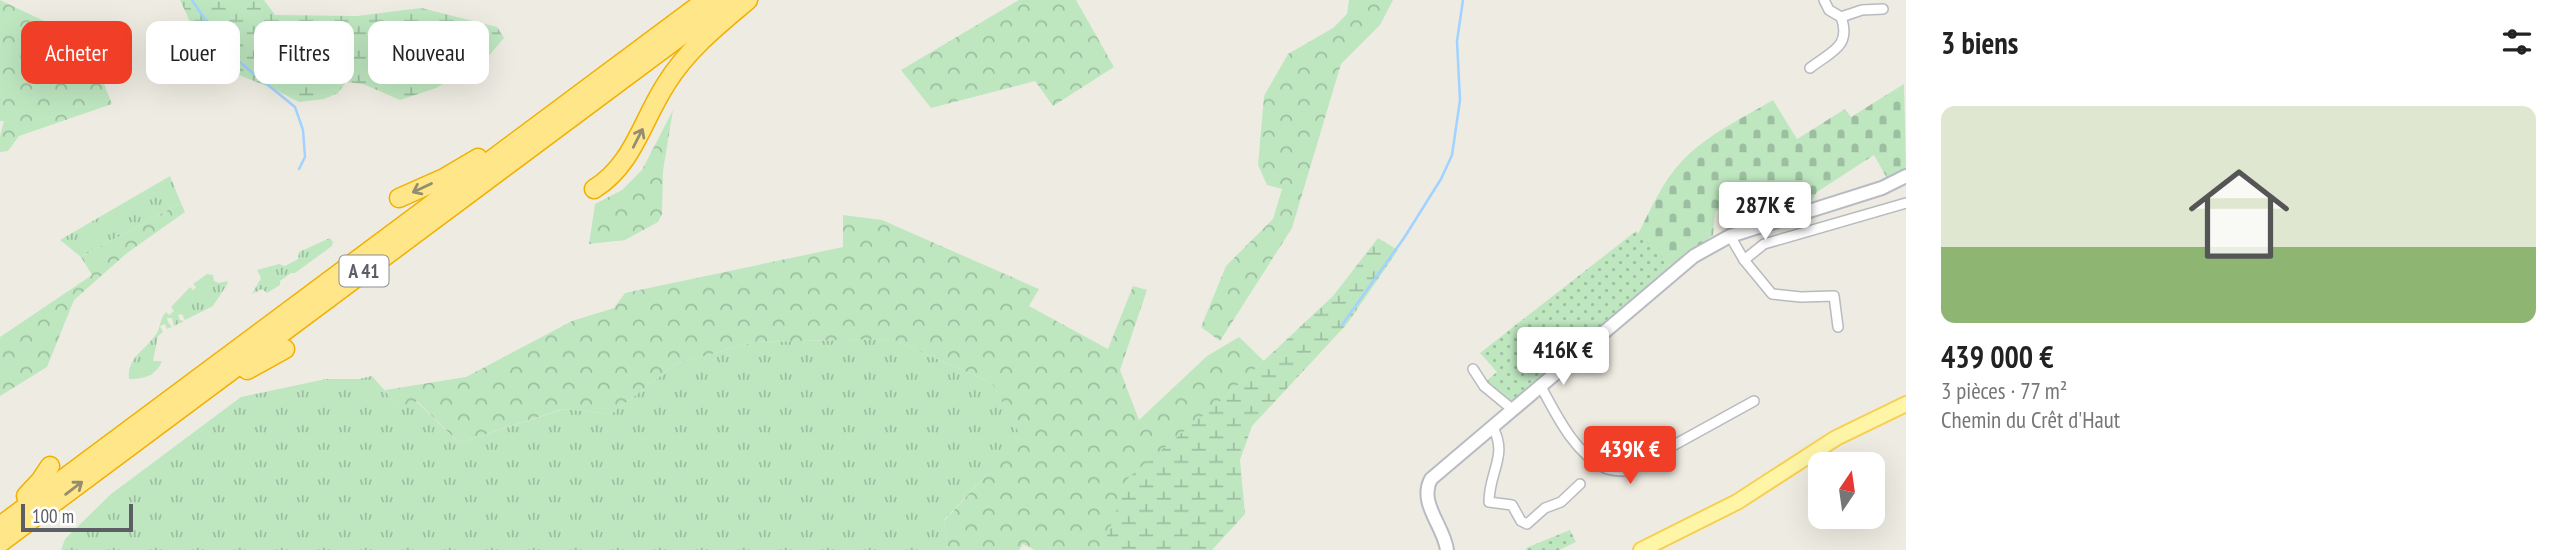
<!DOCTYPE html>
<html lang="fr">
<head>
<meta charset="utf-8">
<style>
	:root { --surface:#fff; --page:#f6f6f6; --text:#222; --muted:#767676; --line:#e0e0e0; --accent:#f03f26 }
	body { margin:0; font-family:"PT Sans Narrow",sans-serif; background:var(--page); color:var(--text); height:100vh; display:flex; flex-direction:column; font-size:26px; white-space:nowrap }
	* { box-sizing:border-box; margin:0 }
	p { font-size:23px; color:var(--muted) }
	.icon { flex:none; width:38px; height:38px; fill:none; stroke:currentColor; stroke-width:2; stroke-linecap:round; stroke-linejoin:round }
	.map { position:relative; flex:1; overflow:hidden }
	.sheet { display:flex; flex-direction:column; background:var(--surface); width:665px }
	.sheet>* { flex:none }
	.guide { position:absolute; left:21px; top:21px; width:665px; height:63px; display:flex; gap:14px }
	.needle { width:46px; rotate:13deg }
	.buttons { position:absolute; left:1808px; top:452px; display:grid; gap:14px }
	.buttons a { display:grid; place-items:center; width:77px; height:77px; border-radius:14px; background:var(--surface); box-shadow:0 7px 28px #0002; font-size:35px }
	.scale { position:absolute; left:21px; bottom:18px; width:112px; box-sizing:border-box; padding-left:7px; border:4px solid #5b5e64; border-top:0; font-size:19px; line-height:24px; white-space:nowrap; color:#5b5e64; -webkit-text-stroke:5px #fff; paint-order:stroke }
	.price { position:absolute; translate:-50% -60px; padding:0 16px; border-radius:7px; background:#fff; color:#222; font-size:23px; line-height:46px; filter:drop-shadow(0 2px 4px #0008) }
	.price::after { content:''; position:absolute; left:50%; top:42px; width:21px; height:16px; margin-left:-10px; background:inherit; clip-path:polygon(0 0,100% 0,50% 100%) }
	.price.active { background:var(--accent); color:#fff }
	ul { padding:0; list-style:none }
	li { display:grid; align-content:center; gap:14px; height:371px; padding:0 35px }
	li+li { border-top:2px solid var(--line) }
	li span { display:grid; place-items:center; height:217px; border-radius:14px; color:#555 }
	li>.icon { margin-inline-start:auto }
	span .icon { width:126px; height:126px; fill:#fffc; stroke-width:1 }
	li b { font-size:30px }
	h2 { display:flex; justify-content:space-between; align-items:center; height:84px; padding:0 35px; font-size:30px }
	.tag { padding:0 24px; border-radius:14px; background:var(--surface); box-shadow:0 7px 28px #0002; font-size:24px; line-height:63px }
	.tag.active { background:var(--accent); color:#fff }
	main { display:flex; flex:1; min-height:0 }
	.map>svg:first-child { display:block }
	.grass { fill:url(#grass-tufts) }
	.forest { fill:url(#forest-crowns) }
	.wetland { fill:url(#wetland-marsh) }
	.cemetery { fill:url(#cemetery-stones) }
	.garden { fill:url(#garden-dots) }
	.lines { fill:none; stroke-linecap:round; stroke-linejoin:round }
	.stream { stroke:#a2d2ff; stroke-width:2.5 }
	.street-casing { stroke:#b8bac0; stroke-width:12 }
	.secondary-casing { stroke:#b8bbc2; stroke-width:16 }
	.primary-casing { stroke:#f7d053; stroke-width:18 }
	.highway-casing { stroke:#f1b000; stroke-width:21 }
	.street { stroke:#fff; stroke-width:9 }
	.secondary { stroke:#fff; stroke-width:12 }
	.primary { stroke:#fff5a7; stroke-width:14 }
	.highway { stroke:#ffe689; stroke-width:18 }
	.oneway { stroke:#948e71 }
	.labels { text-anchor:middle; stroke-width:6; stroke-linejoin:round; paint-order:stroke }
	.shield { fill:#fff; stroke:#8c8e92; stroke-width:2 }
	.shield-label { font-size:19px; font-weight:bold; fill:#5b5e64 }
</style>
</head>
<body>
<main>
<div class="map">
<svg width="1906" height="550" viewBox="0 0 1906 550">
	<defs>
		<pattern id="grass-tufts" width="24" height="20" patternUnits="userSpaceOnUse" patternTransform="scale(1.75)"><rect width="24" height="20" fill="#bee7c0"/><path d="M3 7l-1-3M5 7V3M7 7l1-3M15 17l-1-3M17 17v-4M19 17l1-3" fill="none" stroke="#9dbea0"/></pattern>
		<pattern id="forest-crowns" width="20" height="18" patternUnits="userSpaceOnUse" patternTransform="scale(1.75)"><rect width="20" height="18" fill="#bee7c0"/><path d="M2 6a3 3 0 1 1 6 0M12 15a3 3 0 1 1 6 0" fill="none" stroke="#9dbea0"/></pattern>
		<pattern id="wetland-marsh" width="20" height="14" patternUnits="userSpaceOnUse" patternTransform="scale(1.75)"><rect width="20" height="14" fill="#bee7c0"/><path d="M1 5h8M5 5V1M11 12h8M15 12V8" fill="none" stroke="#9dbea0"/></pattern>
		<pattern id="cemetery-stones" width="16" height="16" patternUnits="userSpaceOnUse" patternTransform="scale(1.75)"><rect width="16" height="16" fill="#bee7c0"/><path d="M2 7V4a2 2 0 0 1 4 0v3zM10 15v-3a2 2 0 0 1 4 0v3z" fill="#9dbea0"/></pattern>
		<pattern id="garden-dots" width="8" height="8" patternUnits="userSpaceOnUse" patternTransform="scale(1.75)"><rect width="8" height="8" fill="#bee7c0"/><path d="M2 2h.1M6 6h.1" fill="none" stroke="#9dbea0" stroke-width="1.8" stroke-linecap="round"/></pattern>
	</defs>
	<rect width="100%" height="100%" fill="#eeece2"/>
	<!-- grass -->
	<g class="grass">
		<polygon points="170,176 181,203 81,257 60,240"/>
		<polygon points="330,238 333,242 332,246 295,273 291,273 280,281 280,285 267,293 262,289 252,294 261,278 257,270 279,264 285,266 298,259 299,252"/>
		<path d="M 207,274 L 213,275 L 214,281 L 219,283 L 227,281 L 228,283 L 213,306 L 185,320 L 182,314 L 178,315 L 180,320 L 184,321 L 174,326 L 172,318 L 167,318 L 168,322 L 172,327 L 167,329 L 165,324 L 160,326 L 163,332 L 158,336 L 153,361 L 162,361 C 157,375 143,380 129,379 C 127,358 143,352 154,337 C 161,330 159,319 166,312 L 169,315 L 174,311 L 171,307 L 190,287 L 193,290 L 196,287 L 193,284 Z"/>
		<polygon points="892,339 992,383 1022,437 944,520 948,550 61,550 65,539 111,494 241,397 326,379 359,379 372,376 401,409 416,401 459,443 564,409 611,414 676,364 754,342"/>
	</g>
	<!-- forest -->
	<g class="forest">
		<polygon points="0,0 44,21 93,56 112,104 19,136 8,151 0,152 0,136 4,121 0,121"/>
		<polygon points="1019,0 1076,0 1114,67 1053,106 1035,81 931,108 901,70"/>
		<polygon points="1349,0 1393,0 1380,25 1341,64 1292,228 1220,341 1201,327 1226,266 1273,219 1282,189 1267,185 1258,165 1264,96 1288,54 1333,28 1347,14"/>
		<polygon points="673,110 663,171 662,214 658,222 625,240 589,244 595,204 622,190 642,170"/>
		<polygon points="181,203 185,212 127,253 74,300 47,367 0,396 0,337 92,275 81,257"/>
		<polygon points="843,215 882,220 1039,289 1029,306 1108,349 1133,286 1147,290 1120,370 1139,420 1207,356 1239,337 1264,361 1226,396 1147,550 1035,550 1023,544 1019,550 948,550 944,521 1021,437 992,383 892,339 754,342 676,364 611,414 563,409 459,443 417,401 401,410 385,390 466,377 572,321 614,308 625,293 843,247"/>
	</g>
	<!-- wetland -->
	<g class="wetland">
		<polygon points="180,0 264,0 275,15 357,16 421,8 497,27 504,38 478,68 458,75 436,88 400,100 363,84 346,82 338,93 324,99 299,102 274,89 229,71 198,39"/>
		<polygon points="1378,238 1398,250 1347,324 1252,426 1240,460 1245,514 1212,550 1102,550 1128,478 1226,396 1333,296"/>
	</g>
	<!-- cemetery -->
	<path class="cemetery" d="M 1904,84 L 1906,169 L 1888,180 L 1874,155 L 1817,192 L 1809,204 L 1792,209 L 1723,207 L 1715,212 L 1713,235 L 1671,267 L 1638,234 C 1651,209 1663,180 1683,160 C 1708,134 1743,118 1773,100 L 1797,139 L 1845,109 L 1851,117 Z"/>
	<!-- garden -->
	<g class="garden">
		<polygon points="1636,231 1671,267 1597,331 1589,330 1576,339 1579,347 1512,403 1485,382 1497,372 1480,353"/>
		<polygon points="1570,530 1576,542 1559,550 1526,550 1526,548"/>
	</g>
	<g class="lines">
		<!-- stream -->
		<g class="stream">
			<polyline points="192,0 226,51 295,107 303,130 305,157 299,169"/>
			<polyline points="1342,325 1404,238 1441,179 1452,155 1460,100 1457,41 1463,0"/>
		</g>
		<!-- street casing -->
		<g class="street-casing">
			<g id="street">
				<polyline points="1824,0 1829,10 1841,17 1862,10 1883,9"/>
				<path d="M 1810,68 C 1830,52 1852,47 1841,17"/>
				<polyline points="1730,236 1744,260 1772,294 1801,297 1834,296 1838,327"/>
				<polyline points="1744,260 1764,244 1906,203"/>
				<polyline points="1473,369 1484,386 1512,409"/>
				<path d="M 1540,385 C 1556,414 1574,453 1605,468 C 1611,471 1620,471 1627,471 L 1754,401"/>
				<path d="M 1492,426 C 1509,455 1489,471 1489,502 L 1512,505 L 1521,521 L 1527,524 L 1545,508 L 1561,502 L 1580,484"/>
			</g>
		</g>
		<!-- secondary casing -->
		<g class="secondary-casing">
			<path id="secondary" d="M 1447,550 C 1444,526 1418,503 1431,479 L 1694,256 L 1730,236 L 1882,188 L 1906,176"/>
		</g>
		<!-- primary casing -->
		<g class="primary-casing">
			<polyline id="primary" points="1641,550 1737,502 1836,438 1906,404"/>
		</g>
		<!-- highway casing -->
		<g class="highway-casing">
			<g id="highway">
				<path d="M 594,189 C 633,165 642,121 666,84 C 687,50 717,26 748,0"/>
				<polyline points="399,198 444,178 478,158"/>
				<polyline points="247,370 285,349"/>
				<polyline points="26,496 40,481 50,466"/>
				<polyline points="0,526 706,0"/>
				<polyline points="0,543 729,0"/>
			</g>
		</g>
		<!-- street -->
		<use href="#street" class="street"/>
		<!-- secondary -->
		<use href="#secondary" class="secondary"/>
		<!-- primary -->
		<use href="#primary" class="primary"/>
		<!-- highway -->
		<use href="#highway" class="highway"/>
	</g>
	<!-- one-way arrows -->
	<defs><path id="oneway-shaft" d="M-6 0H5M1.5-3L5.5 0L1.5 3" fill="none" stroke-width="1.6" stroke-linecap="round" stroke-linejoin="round" transform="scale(1.75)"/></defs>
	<g class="oneway">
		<use href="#oneway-shaft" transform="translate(638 138) rotate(-63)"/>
		<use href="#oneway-shaft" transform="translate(422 188) rotate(155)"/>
		<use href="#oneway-shaft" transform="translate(74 488) rotate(-37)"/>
	</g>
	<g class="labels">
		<!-- shield labels -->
		<rect class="shield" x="339.5" y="255.5" width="49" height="31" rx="5"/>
		<g class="shield-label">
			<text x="364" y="278">A 41</text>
		</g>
	</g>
</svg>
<div class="buttons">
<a><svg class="needle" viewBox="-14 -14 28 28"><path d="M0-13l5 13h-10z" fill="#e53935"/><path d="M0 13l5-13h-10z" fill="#767676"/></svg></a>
</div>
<div class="scale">100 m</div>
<b class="price" style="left:1765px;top:242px">287K €</b>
<b class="price" style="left:1563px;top:387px">416K €</b>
<b class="price active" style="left:1630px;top:486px">439K €</b>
<div class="guide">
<a class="tag active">Acheter</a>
<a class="tag">Louer</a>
<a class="tag">Filtres</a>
<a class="tag">Nouveau</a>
</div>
</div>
<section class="sheet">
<h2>3 biens<svg class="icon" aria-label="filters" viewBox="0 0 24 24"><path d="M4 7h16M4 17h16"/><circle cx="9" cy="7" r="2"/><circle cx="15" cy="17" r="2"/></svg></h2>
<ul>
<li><span style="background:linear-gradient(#dfe7d0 65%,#8fb573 0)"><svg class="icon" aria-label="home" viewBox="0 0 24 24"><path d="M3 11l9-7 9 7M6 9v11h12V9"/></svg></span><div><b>439 000 €</b><p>3 pièces · 77 m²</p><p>Chemin du Crêt d'Haut</p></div></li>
</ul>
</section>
</main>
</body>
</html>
